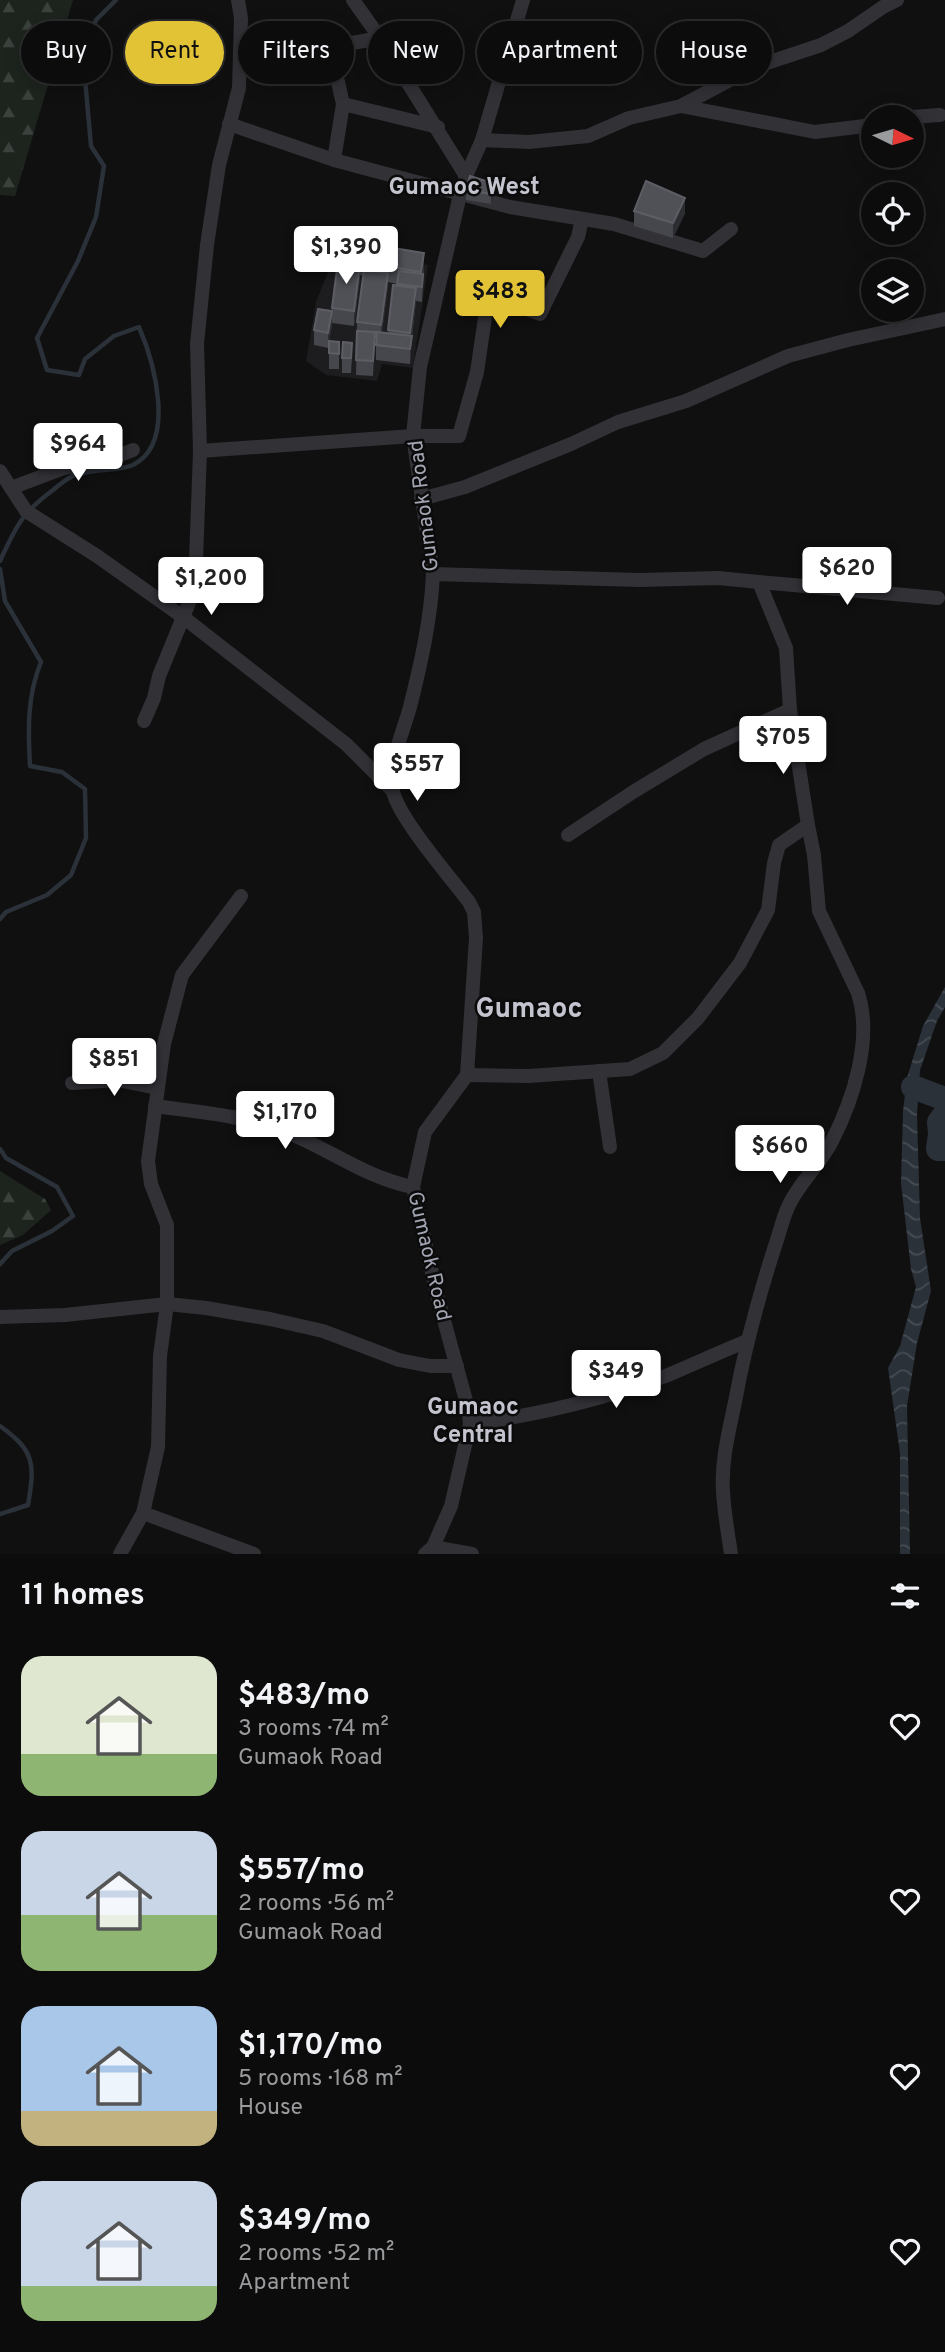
<!DOCTYPE html>
<html lang="en">
<head>
<meta charset="utf-8">
<style>
	:root { --surface:#0c0c0d; --page:#151516; --text:#f1f3f6; --muted:#9a9b9d; --line:#2c2c2e; --accent:#e3c336 }
	body { margin:0; font-family:Overpass,sans-serif; background:var(--page); color:var(--text); height:100vh; display:flex; flex-direction:column; font-size:26px; white-space:nowrap }
	* { box-sizing:border-box; margin:0 }
	p { font-size:23px; color:var(--muted) }
	.icon { flex:none; width:38px; height:38px; fill:none; stroke:currentColor; stroke-width:2; stroke-linecap:round; stroke-linejoin:round }
	.map { position:relative; height:1554px; overflow:hidden }
	.drawer { display:flex; flex-direction:column; background:var(--surface); flex:1 }
	.drawer>* { flex:none }
	.hud { position:absolute; left:21px; top:21px; width:903px; height:63px; display:flex; gap:14px }
	.needle { width:46px; rotate:95deg }
	.buttons { position:absolute; left:861px; top:105px; display:grid; gap:14px }
	.buttons a { display:grid; place-items:center; width:63px; height:63px; border-radius:50%; background:var(--surface); box-shadow:0 4px 18px #0003,0 0 0 2px var(--line); font-size:35px }
	.price { position:absolute; translate:-50% -60px; padding:0 16px; border-radius:7px; background:#fff; color:#222; font-size:23px; line-height:46px; filter:drop-shadow(0 2px 4px #0008) }
	.price::after { content:''; position:absolute; left:50%; top:42px; width:21px; height:16px; margin-left:-10px; background:inherit; clip-path:polygon(0 0,100% 0,50% 100%) }
	.price.on { background:var(--accent); color:#111 }
	ul { padding:0; list-style:none }
	li { display:flex; align-items:center; gap:21px; height:175px; padding:0 21px }
	li span { display:grid; place-items:center; flex:none; width:196px; height:140px; border-radius:21px; color:#555 }
	li>.icon { margin-inline-start:auto }
	span .icon { width:84px; height:84px; fill:#fffc; stroke-width:1 }
	li b { font-size:30px }
	h2 { display:flex; justify-content:space-between; align-items:center; height:84px; padding:0 21px; font-size:30px }
	.chip { padding:0 24px; border-radius:32px; background:var(--surface); box-shadow:0 4px 18px #0003,0 0 0 2px var(--line); font-size:24px; line-height:63px }
	.chip.on { background:var(--accent); color:#111 }
	.map>svg:first-child { display:block }
	.built { fill:#1d1c1e }
	.forest { fill:url(#forest-firs) }
	.water { fill:url(#water-waves) }
	.lines { fill:none; stroke-linecap:round; stroke-linejoin:round }
	.stream { stroke:#2b3139; stroke-width:4.5 }
	.river { stroke:#2b3139; stroke-width:24 }
	.minor { stroke:#313136; stroke-width:14 }
	.wall { fill:#46474c; fill-rule:evenodd }
	.shaded-wall { fill:#2c2d30 }
	.building { fill:#505157; stroke:#5d5e65; stroke-width:2 }
	.labels { text-anchor:middle; stroke-width:5; stroke-linejoin:round; paint-order:stroke }
	.street-label { font-size:21px; fill:#a2a5b1; stroke:#0b0b0c }
	.quarter-label { font-size:24px; font-weight:bold; fill:#c3c4ce; stroke:#0b0b0c }
	.district-label { font-size:28px; font-weight:bold; fill:#c3c4ce; stroke:#0b0b0c }
</style>
</head>
<body>
<div class="map">
<svg width="945" height="1554" viewBox="0 0 945 1554">
	<defs>
		<pattern id="forest-firs" width="22" height="20" patternUnits="userSpaceOnUse" patternTransform="scale(1.75)"><rect width="22" height="20" fill="#1d241e"/><path d="M5 1l3.5 6h-7zM16 11l3.5 6h-7z" fill="#3b413c"/></pattern>
		<pattern id="water-waves" width="16" height="10" patternUnits="userSpaceOnUse" patternTransform="scale(1.75)"><rect width="16" height="10" fill="#2b3139"/><path d="M0 5q4-4 8 0t8 0" fill="none" stroke="#474c53"/></pattern>
	</defs>
	<rect width="100%" height="100%" fill="#101011"/>
	<!-- built -->
	<polygon class="built" points="345,247 428,265 413,368 382,364 377,381 326,375 306,361 316,302 331,265"/>
	<!-- forest -->
	<g class="forest">
		<polygon points="0,0 73,0 15,196 0,195"/>
		<polygon points="0,1171 45,1199 51,1210 23,1235 0,1245"/>
	</g>
	<!-- water -->
	<polygon class="water" points="945,987 945,1007 937,1021 920,1070 917,1114 920,1218 931,1291 917,1343 907,1406 910,1554 900,1554 900,1453 888,1368 900,1346 916,1287 911,1269 901,1183 903,1111 907,1078 923,1026"/>
	<g class="lines">
		<!-- stream -->
		<g class="stream">
			<path d="M 0,561 C 16,526 22,513 53,490 C 59,485 65,480 71,477 C 87,468 118,472 133,465 C 177,443 154,362 139,327 L 114,336 L 85,359 L 79,375 L 47,370 L 37,338 L 78,261 L 96,217 L 104,166 L 91,146 L 83,56 L 96,20 L 116,0"/>
			<path d="M 0,569 L 5,601 L 41,662 C 27,696 28,730 30,766 L 62,772 L 85,789 L 86,838 L 71,875 L 47,895 L 6,912 L 0,919"/>
			<polyline points="0,1149 6,1158 57,1187 73,1216 52,1231 12,1251 0,1264"/>
			<path d="M 0,1426 C 35,1451 35,1464 28,1505 L 0,1514"/>
		</g>
		<!-- river -->
		<g class="river">
			<polyline points="913,1087 945,1099"/>
			<polyline points="945,1114 939,1122 940,1134 938,1149 945,1149"/>
		</g>
		<!-- minor -->
		<g class="minor">
			<polyline points="353,0 380,38 466,176"/>
			<polyline points="343,104 330,47 380,38"/>
			<polyline points="681,106 815,132 873,125"/>
			<polyline points="912,117 940,115"/>
			<polyline points="229,124 334,160"/>
			<polyline points="438,127 343,104 334,160 510,207 614,224 703,251 731,229"/>
			<polyline points="482,140 529,142 588,136 629,118 681,106 752,68 821,45 848,31 883,7 897,0"/>
			<polyline points="200,451 413,436 459,436 477,372 488,297 493,297 540,314 578,237 582,219"/>
			<polyline points="0,471 26,511 97,556 183,617 346,744 393,791"/>
			<polyline points="11,488 64,468 107,460 133,450"/>
			<polyline points="421,499 465,487 571,444 618,422 686,401 788,356 848,340 945,319"/>
			<polyline points="433,574 640,580 718,578 759,582 786,648 790,710 808,825 779,845 774,863 768,910 740,963 698,1018 663,1053 630,1069 529,1076 467,1075"/>
			<polyline points="759,582 938,598"/>
			<polyline points="144,721 154,698 159,676 195,588 200,451 197,344 207,245 219,165 239,88 241,18 238,0"/>
			<polyline points="568,835 633,792 704,749 790,710"/>
			<polyline points="599,1071 610,1147"/>
			<polyline points="72,1083 118,1080 157,1088"/>
			<path d="M 155,1106 C 196,1112 241,1115 281,1130 C 327,1147 363,1177 413,1187"/>
			<polyline points="0,1317 65,1315 167,1304 206,1308 270,1319 323,1331 399,1360 430,1366 457,1366"/>
			<path d="M 470,1424 C 537,1415 605,1399 668,1375 C 694,1364 720,1352 747,1341"/>
			<polyline points="143,1513 254,1554"/>
			<polyline points="433,1547 472,1554"/>
			<polyline points="120,1554 143,1513 158,1447 160,1356 167,1304 167,1225 151,1184 148,1161 164,1044 182,975 241,896"/>
			<path d="M 425,1554 L 433,1547 L 451,1506 L 470,1424 L 468,1408 L 436,1291 L 413,1187 L 425,1132 L 467,1075 L 476,938 L 474,912 L 469,902 C 450,877 398,817 393,791 C 388,763 403,733 410,707 C 421,663 431,619 433,574 L 413,436 L 420,367 L 460,195 L 466,176 L 482,140 L 523,0"/>
			<path d="M 731,1554 C 728,1533 724,1512 723,1491 C 721,1461 729,1431 735,1402 C 745,1347 759,1295 776,1243 C 780,1231 783,1218 788,1207 C 799,1182 820,1165 832,1141 C 853,1100 873,1039 858,993 L 819,911 L 814,855 L 808,825"/>
		</g>
	</g>
	<!-- wall -->
	<g class="wall">
		<polygon points="466,190 495,194 491,204 466,200"/>
		<polygon points="634,211 685,213 673,238 634,226"/>
		<path d="M 345,239 L 365,256 L 364,270 L 378,271 L 378,265 L 424,268 L 422,302 L 416,301 L 412,337 L 410,364 L 376,360 L 376,339 L 375,339 L 373,376 L 356,375 L 357,322 L 363,276 L 360,275 L 354,326 L 332,323 L 332,308 L 343,261 ZM 388,282 L 397,284 L 388,333 L 382,333 Z"/>
		<polygon points="332,326 329,341 339,342 339,369 329,369 329,342 328,348 314,345 314,330"/>
		<polygon points="342,358 352,358 351,373 342,373"/>
	</g>
	<!-- shaded-wall -->
	<g class="shaded-wall">
		<polygon points="495,184 495,194 491,204 491,194"/>
		<polygon points="685,198 685,213 673,238 673,223"/>
		<polygon points="365,241 365,256 363,276 363,261"/>
		<polygon points="424,253 424,268 421,288 421,272"/>
		<polygon points="360,264 360,279 354,326 354,311"/>
		<polygon points="388,273 388,288 381,340 381,325"/>
		<polygon points="416,288 416,303 412,337 410,364 410,333"/>
		<polygon points="332,311 332,326 328,348 328,333"/>
	</g>
	<!-- building -->
	<g class="building">
		<polygon points="470,176 495,184 491,194 466,190"/>
		<polygon points="646,181 685,198 673,223 634,211"/>
		<polygon points="345,239 365,241 363,261 343,258"/>
		<polygon points="381,246 424,253 421,272 378,265"/>
		<polygon points="338,261 360,264 354,311 332,308"/>
		<polygon points="364,270 388,273 381,325 357,322"/>
		<polygon points="399,271 423,274 422,287 397,284"/>
		<polygon points="393,285 416,288 410,333 388,330"/>
		<polygon points="318,309 332,311 328,333 314,330"/>
		<polygon points="357,331 375,332 373,361 356,360"/>
		<polygon points="377,332 412,336 410,349 376,345"/>
		<polygon points="329,341 339,342 339,354 329,353"/>
		<polygon points="343,342 352,343 351,358 342,358"/>
	</g>
	<g class="labels">
		<!-- street labels -->
		<g class="street-label">
			<text transform="translate(423 506) rotate(-97)" y="7">Gumaok Road</text>
			<text transform="translate(430 1256) rotate(77)" y="7">Gumaok Road</text>
		</g>
		<!-- quarter labels -->
		<g class="quarter-label">
			<text x="464" y="194">Gumaoc West</text>
			<text x="473" y="1414">Gumaoc<tspan x="473" dy="28">Central</tspan></text>
		</g>
		<!-- district labels -->
		<g class="district-label">
			<text x="529" y="1017">Gumaoc</text>
		</g>
	</g>
</svg>
<div class="buttons">
<a><svg class="needle" viewBox="-14 -14 28 28"><path d="M0-13l5 13h-10z" fill="#e53935"/><path d="M0 13l5-13h-10z" fill="#9a9b9d"/></svg></a>
<a><svg class="icon" aria-label="locate" viewBox="0 0 24 24"><circle cx="12" cy="12" r="6"/><path d="M12 2v4M12 18v4M2 12h4M18 12h4"/></svg></a>
<a><svg class="icon" aria-label="layers" viewBox="0 0 24 24"><path d="M12 4l9 5-9 5-9-5zM3 14l9 5 9-5"/></svg></a>
</div>
<b class="price" style="left:346px;top:286px">$1,390</b>
<b class="price on" style="left:500px;top:330px">$483</b>
<b class="price" style="left:78px;top:483px">$964</b>
<b class="price" style="left:847px;top:607px">$620</b>
<b class="price" style="left:211px;top:617px">$1,200</b>
<b class="price" style="left:783px;top:776px">$705</b>
<b class="price" style="left:417px;top:803px">$557</b>
<b class="price" style="left:114px;top:1098px">$851</b>
<b class="price" style="left:285px;top:1151px">$1,170</b>
<b class="price" style="left:780px;top:1185px">$660</b>
<b class="price" style="left:616px;top:1410px">$349</b>
<div class="hud">
<a class="chip">Buy</a>
<a class="chip on">Rent</a>
<a class="chip">Filters</a>
<a class="chip">New</a>
<a class="chip">Apartment</a>
<a class="chip">House</a>
</div>
</div>
<section class="drawer">
<h2>11 homes<svg class="icon" aria-label="filters" viewBox="0 0 24 24"><path d="M4 7h16M4 17h16"/><circle cx="9" cy="7" r="2"/><circle cx="15" cy="17" r="2"/></svg></h2>
<ul>
<li><span style="background:linear-gradient(#dfe7d0 70%,#8fb573 0)"><svg class="icon" aria-label="home" viewBox="0 0 24 24"><path d="M3 11l9-7 9 7M6 9v11h12V9"/></svg></span><div><b>$483/mo</b><p>3 rooms · 74 m²</p><p>Gumaok Road</p></div><svg class="icon" aria-label="heart" viewBox="0 0 24 24"><path d="M12 20l-8-8c-3-5 5-10 8-4 3-6 11-1 8 4z"/></svg></li>
<li><span style="background:linear-gradient(#c9d6e8 60%,#8fb573 0)"><svg class="icon" aria-label="home" viewBox="0 0 24 24"><path d="M3 11l9-7 9 7M6 9v11h12V9"/></svg></span><div><b>$557/mo</b><p>2 rooms · 56 m²</p><p>Gumaok Road</p></div><svg class="icon" aria-label="heart" viewBox="0 0 24 24"><path d="M12 20l-8-8c-3-5 5-10 8-4 3-6 11-1 8 4z"/></svg></li>
<li><span style="background:linear-gradient(#a9c7e8 75%,#c2b280 0)"><svg class="icon" aria-label="home" viewBox="0 0 24 24"><path d="M3 11l9-7 9 7M6 9v11h12V9"/></svg></span><div><b>$1,170/mo</b><p>5 rooms · 168 m²</p><p>House</p></div><svg class="icon" aria-label="heart" viewBox="0 0 24 24"><path d="M12 20l-8-8c-3-5 5-10 8-4 3-6 11-1 8 4z"/></svg></li>
<li><span style="background:linear-gradient(#c9d6e8 75%,#8fb573 0)"><svg class="icon" aria-label="home" viewBox="0 0 24 24"><path d="M3 11l9-7 9 7M6 9v11h12V9"/></svg></span><div><b>$349/mo</b><p>2 rooms · 52 m²</p><p>Apartment</p></div><svg class="icon" aria-label="heart" viewBox="0 0 24 24"><path d="M12 20l-8-8c-3-5 5-10 8-4 3-6 11-1 8 4z"/></svg></li>
</ul>
</section>
</body>
</html>
